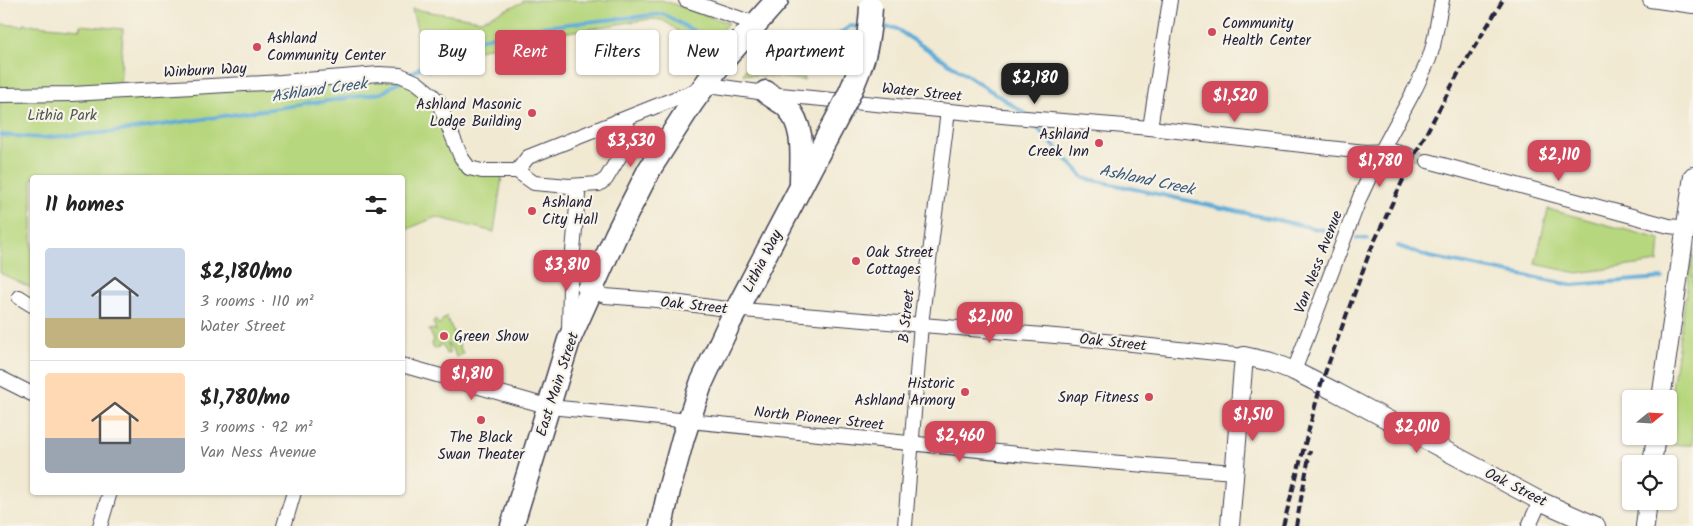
<!DOCTYPE html>
<html lang="en">
<head>
<meta charset="utf-8">
<style>
	:root { --surface:#fff; --page:#f2f2f2; --text:#222; --muted:#767676; --line:#e0e0e0; --accent:#d1495b }
	body { margin:0; font-family:Kalam,sans-serif; background:var(--page); color:var(--text); height:100vh; display:flex; flex-direction:column; font-size:19px; white-space:nowrap }
	* { box-sizing:border-box; margin:0 }
	p { font-size:16px; color:var(--muted) }
	.icon { flex:none; width:28px; height:28px; fill:none; stroke:currentColor; stroke-width:2; stroke-linecap:round; stroke-linejoin:round }
	.map { position:relative; flex:1; overflow:hidden }
	.drawer { position:absolute; left:30px; top:175px; width:375px; height:320px; display:flex; flex-direction:column; background:var(--surface); border-radius:5px; box-shadow:0 1px 4px #0004 }
	.drawer>* { flex:none }
	.hud { position:absolute; left:420px; top:30px; width:475px; height:45px; display:flex; gap:10px }
	.needle { width:32px; rotate:72deg }
	.tools { position:absolute; left:1622px; top:390px; display:grid; gap:10px }
	.tools a { display:grid; place-items:center; width:55px; height:55px; border-radius:5px; background:var(--surface); box-shadow:0 1px 4px #0004; font-size:25px }
	.price { position:absolute; translate:-50% -42px; padding:0 11px; border-radius:10px; background:var(--accent); color:#fff; font-size:16px; line-height:32px; filter:drop-shadow(0 1px 2px #0008) }
	.price::after { content:''; position:absolute; left:50%; top:30px; width:15px; height:11px; margin-left:-8px; background:inherit; clip-path:polygon(0 0,100% 0,50% 100%) }
	.price.selected { background:#222; color:#fff }
	ul { padding:0; list-style:none }
	li { display:flex; align-items:center; gap:15px; height:125px; padding:0 15px }
	li+li { border-top:1px solid var(--line) }
	li span { display:grid; place-items:center; flex:none; width:140px; height:100px; border-radius:5px; color:#555 }
	li>.icon { margin-inline-start:auto }
	span .icon { width:60px; height:60px; fill:#fffc; stroke-width:1 }
	li b { font-size:21px }
	h2 { display:flex; justify-content:space-between; align-items:center; height:60px; padding:0 15px; font-size:21px }
	.chip { padding:0 18px; border-radius:5px; background:var(--surface); box-shadow:0 1px 4px #0004; font-size:18px; line-height:45px }
	.chip.selected { background:var(--accent); color:#fff }
	.map>svg:first-child { display:block }
	.green { fill:#b7d77e; stroke:#6c7c5c }
	.lines { fill:none; stroke-linecap:round; stroke-linejoin:round }
	.stream { stroke:#5facd8; stroke-width:4 }
	.minor-tunnel { stroke:#c8c1b4; stroke-width:14; stroke-dasharray:14 7; stroke-linecap:butt }
	.minor-casing { stroke:#414052; stroke-width:16 }
	.tertiary-casing { stroke:#414052; stroke-width:20 }
	.primary-casing { stroke:#414052; stroke-width:25 }
	.minor { stroke:#fff; stroke-width:14 }
	.tertiary { stroke:#fff; stroke-width:18 }
	.primary { stroke:#fff; stroke-width:22 }
	.rail { stroke:#22223b; stroke-width:4; stroke-dasharray:8 4; stroke-linecap:butt }
	.primary-bridge-casing { stroke:#414052; stroke-width:25; stroke-linecap:butt }
	.primary-bridge { stroke:#fff; stroke-width:22 }
	.poi-dot { fill:#d1495b; stroke:#f7f3e8; stroke-width:2 }
	.labels { text-anchor:middle; stroke-width:4.5; stroke-linejoin:round; paint-order:stroke }
	.poi-label { font-size:15px; fill:#22223b; stroke:#f7f3e8; text-anchor:start }
	.street-label { font-size:15px; fill:#22223b; stroke:#f7f3e8 }
	.park-label { font-size:15px; fill:#4f584f; stroke:#f7f3e8 }
	.water-label { font-size:16px; font-style:italic; fill:#3a597a; stroke:#f7f3e8 }
</style>
</head>
<body>
<div class="map">
<svg width="1693" height="526" viewBox="0 0 1693 526">
	<rect width="100%" height="100%" fill="#f7f3e8"/>
	<filter id="ink" filterUnits="userSpaceOnUse"><feTurbulence type="fractalNoise" baseFrequency=".02" numOctaves="2"/><feDisplacementMap in="SourceGraphic" scale="10" xChannelSelector="R" yChannelSelector="G"/><feConvolveMatrix kernelMatrix="1 2 1 2 8 2 1 2 1" color-interpolation-filters="sRGB"/></filter>
	<filter id="wash" filterUnits="userSpaceOnUse"><feTurbulence type="fractalNoise" baseFrequency=".0096" numOctaves="4" result="noise"/><feDisplacementMap in="SourceGraphic" scale="20" xChannelSelector="R" yChannelSelector="G"/><feGaussianBlur stdDeviation="1.12" result="paint"/><feColorMatrix in="noise" values="0 0 0 0 0 0 0 0 0 0 0 0 0 0 0 0 0 1.4 0 .05"/><feComposite in="paint" operator="in"/></filter>
	<g filter="url(#wash)">
		<rect width="100%" height="100%" fill="#f1e9d2"/>
		<!-- green -->
		<g class="green">
			<polygon points="523,0 662,0 728,23 703,51 669,24 662,20 650,19 524,39 446,58 428,72 412,9 481,20 523,2"/>
			<polygon points="0,24 24,26 24,24 80,29 80,25 123,29 120,91 379,74 431,94 460,157 502,177 494,232 436,217 403,231 402,178 32,178 32,288 0,273"/>
			<polygon points="804,58 804,80 743,74 747,67 792,62"/>
			<polygon points="1548,209 1660,239 1658,262 1577,273 1535,264"/>
			<polygon points="1693,247 1693,445 1664,445 1665,436 1669,436 1669,409"/>
			<polygon points="446,316 459,343 459,345 463,354 456,357 453,348 450,348 448,344 447,345 450,353 446,354 443,345 439,345 439,347 434,349 432,344 434,340 429,330 432,329 436,331 433,321 436,320 437,323 440,325 440,323 442,322 442,320 445,319"/>
		</g>
		<g class="lines">
			<!-- stream -->
			<g class="stream">
				<polyline points="876,27 895,28 1026,114"/>
				<polyline points="748,62 806,56 819,50 850,26 861,27"/>
				<polyline points="409,75 450,47 520,29 663,14 710,40"/>
				<polyline points="1033,123 1084,178 1332,232"/>
				<polyline points="0,135 41,138 113,132 382,93 401,80"/>
				<polyline points="1357,238 1368,239"/>
				<polyline points="1398,246 1429,257 1572,285 1662,278"/>
			</g>
		</g>
	</g>
	<g filter="url(#ink)">
		<g class="lines">
			<!-- minor-tunnel -->
			<polyline class="minor-tunnel" points="1408,155 1428,161"/>
			<!-- minor casing -->
			<g class="minor-casing">
				<g id="minor">
					<polyline points="686,0 756,24"/>
					<polyline points="1650,0 1693,6"/>
					<polyline points="0,95 72,94 281,82 379,74 400,75 416,82 431,94 438,101 461,157 469,168 482,171 517,171 534,183 569,186 576,191 578,195 570,285 569,330"/>
					<polyline points="1150,128 1170,0"/>
					<polyline points="1428,161 1669,226 1686,228"/>
					<polyline points="517,171 528,157 674,99 701,89 716,86 780,95 1013,117 1150,128 1365,152 1392,151 1408,155"/>
					<polyline points="569,186 599,184 606,179 630,139 630,131 626,124 617,121"/>
					<polyline points="584,288 605,296 657,300 719,308 1067,337 1244,356"/>
					<polyline points="19,297 32,305"/>
					<polyline points="402,365 550,407 1058,458 1234,472"/>
					<polyline points="1294,371 1360,197 1381,152 1416,87 1429,59 1433,46 1442,0"/>
					<polyline points="0,378 32,394"/>
					<polyline points="100,526 110,492"/>
					<polyline points="284,526 294,492"/>
					<polyline points="905,526 921,324 948,111"/>
					<polyline points="1529,526 1540,501"/>
				</g>
			</g>
			<!-- tertiary casing -->
			<g class="tertiary-casing">
				<g id="tertiary">
					<polyline points="1661,399 1693,176"/>
					<polyline points="1652,464 1656,436"/>
					<polyline points="1230,526 1244,356 1271,362 1294,371 1336,392 1540,501 1596,526"/>
					<polyline points="1645,526 1648,501"/>
				</g>
			</g>
			<!-- primary casing -->
			<g class="primary-casing">
				<g id="primary">
					<path d="M 766,92 C 772,97 780,101 786,106 C 806,127 801,156 801,183"/>
					<polyline points="512,526 569,340 616,235 649,170 692,103 721,63 777,0"/>
					<polyline points="661,526 670,486 683,438 701,384 729,324 826,139"/>
				</g>
			</g>
			<!-- minor -->
			<use href="#minor" class="minor"/>
			<!-- tertiary -->
			<use href="#tertiary" class="tertiary"/>
			<!-- primary -->
			<use href="#primary" class="primary"/>
			<!-- rail -->
			<g class="rail">
				<polyline points="1283,526 1321,384 1370,251 1414,156 1458,74 1503,0"/>
				<polyline points="1296,526 1310,451"/>
			</g>
			<!-- primary-bridge casing -->
			<g class="primary-bridge-casing">
				<path id="primary-bridge" d="M 826,139 C 839,115 852,91 861,65 C 868,46 870,26 871,7"/>
			</g>
			<!-- primary-bridge -->
			<use href="#primary-bridge" class="primary-bridge"/>
		</g>
	</g>
	<!-- markers -->
	<g class="poi-dot">
		<circle cx="1212" cy="32" r="5"/>
		<circle cx="257" cy="47" r="5"/>
		<circle cx="532" cy="113" r="5"/>
		<circle cx="1099" cy="143" r="5"/>
		<circle cx="532" cy="211" r="5"/>
		<circle cx="856" cy="261" r="5"/>
		<circle cx="444" cy="336" r="5"/>
		<circle cx="965" cy="392" r="5"/>
		<circle cx="1149" cy="397" r="5"/>
		<circle cx="481" cy="420" r="5"/>
	</g>
	<g class="labels">
		<!-- poi labels -->
		<g class="poi-label">
			<text x="1222" y="28">Community<tspan x="1222" dy="17">Health Center</tspan></text>
			<text x="267" y="43">Ashland<tspan x="267" dy="17">Community Center</tspan></text>
			<text x="522" y="109" text-anchor="end">Ashland Masonic<tspan x="522" dy="17">Lodge Building</tspan></text>
			<text x="1089" y="139" text-anchor="end">Ashland<tspan x="1089" dy="17">Creek Inn</tspan></text>
			<text x="542" y="207">Ashland<tspan x="542" dy="17">City Hall</tspan></text>
			<text x="866" y="257">Oak Street<tspan x="866" dy="17">Cottages</tspan></text>
			<text x="454" y="341">Green Show</text>
			<text x="955" y="388" text-anchor="end">Historic<tspan x="955" dy="17">Ashland Armory</tspan></text>
			<text x="1139" y="402" text-anchor="end">Snap Fitness</text>
			<text x="481" y="442" text-anchor="middle">The Black<tspan x="481" dy="17">Swan Theater</tspan></text>
		</g>
		<!-- street labels -->
		<g class="street-label">
			<text transform="translate(205 70) rotate(-3)" y="5">Winburn Way</text>
			<text transform="translate(922 92) rotate(6)" y="5">Water Street</text>
			<text transform="translate(762 261) rotate(-63)" y="5">Lithia Way</text>
			<text transform="translate(1318 262) rotate(-69)" y="5">Van Ness Avenue</text>
			<text transform="translate(694 305) rotate(6)" y="5">Oak Street</text>
			<text transform="translate(906 316) rotate(-84)" y="5">B Street</text>
			<text transform="translate(1113 342) rotate(6)" y="5">Oak Street</text>
			<text transform="translate(557 384) rotate(-72)" y="5">East Main Street</text>
			<text transform="translate(819 418) rotate(6)" y="5">North Pioneer Street</text>
			<text transform="translate(1516 487) rotate(27)" y="5">Oak Street</text>
		</g>
		<!-- park labels -->
		<g class="park-label">
			<text x="62" y="120">Lithia Park</text>
		</g>
		<!-- water labels -->
		<g class="water-label">
			<text transform="translate(319 89) rotate(-8)" y="6">Ashland Creek</text>
			<text transform="translate(1147 179) rotate(12)" y="6">Ashland Creek</text>
		</g>
	</g>
</svg>
<div class="tools">
<a><svg class="needle" viewBox="-14 -14 28 28"><path d="M0-13l5 13h-10z" fill="#e53935"/><path d="M0 13l5-13h-10z" fill="#767676"/></svg></a>
<a><svg class="icon" aria-label="locate" viewBox="0 0 24 24"><circle cx="12" cy="12" r="6"/><path d="M12 2v4M12 18v4M2 12h4M18 12h4"/></svg></a>
</div>
<b class="price selected" style="left:1035px;top:105px">$2,180</b>
<b class="price" style="left:1235px;top:123px">$1,520</b>
<b class="price" style="left:631px;top:168px">$3,530</b>
<b class="price" style="left:1559px;top:182px">$2,110</b>
<b class="price" style="left:1380px;top:188px">$1,780</b>
<b class="price" style="left:567px;top:292px">$3,810</b>
<b class="price" style="left:990px;top:344px">$2,100</b>
<b class="price" style="left:472px;top:401px">$1,810</b>
<b class="price" style="left:1253px;top:442px">$1,510</b>
<b class="price" style="left:1417px;top:454px">$2,010</b>
<b class="price" style="left:960px;top:463px">$2,460</b>
<div class="hud">
<a class="chip">Buy</a>
<a class="chip selected">Rent</a>
<a class="chip">Filters</a>
<a class="chip">New</a>
<a class="chip">Apartment</a>
</div>
<section class="drawer">
<h2>11 homes<svg class="icon" aria-label="filters" viewBox="0 0 24 24"><path d="M4 7h16M4 17h16"/><circle cx="9" cy="7" r="2"/><circle cx="15" cy="17" r="2"/></svg></h2>
<ul>
<li><span style="background:linear-gradient(#c9d6e8 70%,#c2b280 0)"><svg class="icon" aria-label="home" viewBox="0 0 24 24"><path d="M3 11l9-7 9 7M6 9v11h12V9"/></svg></span><div><b>$2,180/mo</b><p>3 rooms · 110 m²</p><p>Water Street</p></div></li>
<li><span style="background:linear-gradient(#ffd9b3 65%,#9aa5b1 0)"><svg class="icon" aria-label="home" viewBox="0 0 24 24"><path d="M3 11l9-7 9 7M6 9v11h12V9"/></svg></span><div><b>$1,780/mo</b><p>3 rooms · 92 m²</p><p>Van Ness Avenue</p></div></li>
</ul>
</section>
</div>
</body>
</html>
